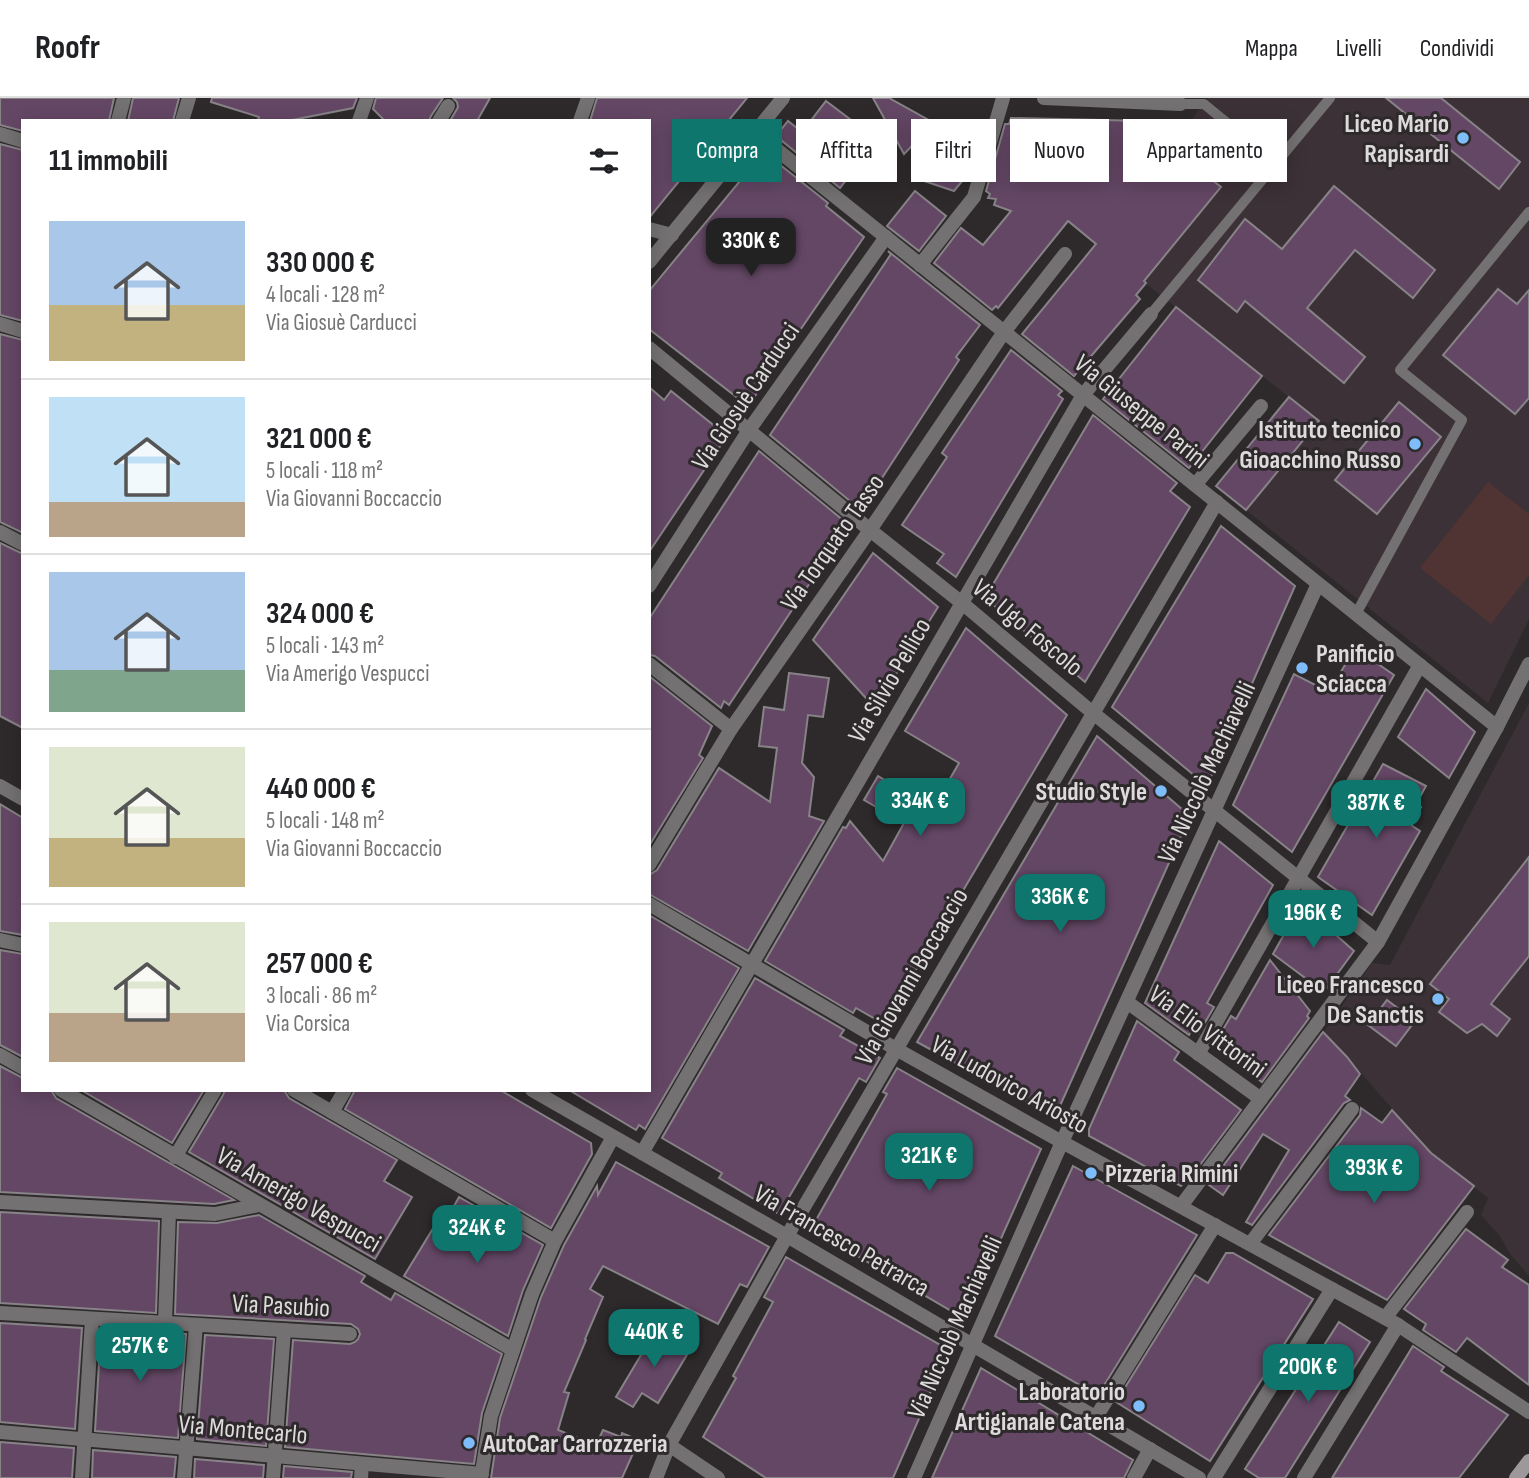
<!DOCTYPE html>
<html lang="it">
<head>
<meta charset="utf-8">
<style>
	:root { --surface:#fff; --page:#f2f2f2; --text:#202124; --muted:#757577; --line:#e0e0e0; --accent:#0f766e }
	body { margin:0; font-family:"Sofia Sans Condensed",sans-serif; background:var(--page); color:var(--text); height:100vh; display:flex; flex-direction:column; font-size:26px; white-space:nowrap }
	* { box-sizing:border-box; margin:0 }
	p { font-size:23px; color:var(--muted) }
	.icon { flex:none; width:38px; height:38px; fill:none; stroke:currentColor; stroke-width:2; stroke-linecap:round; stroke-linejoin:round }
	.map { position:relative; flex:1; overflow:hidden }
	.drawer { position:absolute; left:21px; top:21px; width:630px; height:973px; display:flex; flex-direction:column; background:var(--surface); border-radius:0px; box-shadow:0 4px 18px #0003 }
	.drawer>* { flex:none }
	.banner { position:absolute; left:672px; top:21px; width:665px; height:63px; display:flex; gap:14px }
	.price { position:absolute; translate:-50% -60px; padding:0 16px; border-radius:14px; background:var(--accent); color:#fff; font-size:23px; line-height:46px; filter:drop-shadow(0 2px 4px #0008) }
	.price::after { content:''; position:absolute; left:50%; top:42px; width:21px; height:16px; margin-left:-10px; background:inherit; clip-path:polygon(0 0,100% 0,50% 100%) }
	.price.on { background:#222; color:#fff }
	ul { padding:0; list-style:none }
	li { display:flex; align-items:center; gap:21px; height:175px; padding:0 28px }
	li+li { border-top:2px solid var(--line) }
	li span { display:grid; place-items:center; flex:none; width:196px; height:140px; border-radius:0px; color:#555 }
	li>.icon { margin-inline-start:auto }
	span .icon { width:84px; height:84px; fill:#fffc; stroke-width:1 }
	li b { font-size:30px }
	h2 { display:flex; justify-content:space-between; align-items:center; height:84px; padding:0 28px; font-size:30px }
	.tag { padding:0 24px; border-radius:0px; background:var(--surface); box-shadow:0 4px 18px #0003; font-size:24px; line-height:63px }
	.tag.on { background:var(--accent); color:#fff }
	header { display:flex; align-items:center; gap:42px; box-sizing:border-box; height:98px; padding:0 35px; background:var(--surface); border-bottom:2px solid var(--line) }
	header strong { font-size:33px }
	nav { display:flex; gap:38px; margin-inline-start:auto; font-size:24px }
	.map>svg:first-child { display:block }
	.built { fill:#3c3137 }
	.green { fill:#503433 }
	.building { fill:#644765; stroke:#878387; stroke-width:2 }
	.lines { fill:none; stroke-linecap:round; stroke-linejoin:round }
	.service { stroke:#747172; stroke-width:10 }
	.minor { stroke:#747172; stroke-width:14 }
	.secondary { stroke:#9d9899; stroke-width:14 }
	.poi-dot { fill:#7ebdf9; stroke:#2e2a2c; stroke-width:2.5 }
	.labels { text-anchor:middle; stroke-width:6; stroke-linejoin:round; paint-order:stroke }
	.poi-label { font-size:26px; font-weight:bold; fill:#dddadb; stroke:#2e2a2c; text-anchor:end }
	.street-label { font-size:26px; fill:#dddadb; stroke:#2e2a2c }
</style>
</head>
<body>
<header>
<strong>Roofr</strong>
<nav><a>Mappa</a><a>Livelli</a><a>Condividi</a></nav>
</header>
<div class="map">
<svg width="1529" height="1380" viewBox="0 0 1529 1380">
	<rect width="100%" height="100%" fill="#2e2a2c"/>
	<!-- built -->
	<g class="built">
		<polygon points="1208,0 1529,0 1529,521 1488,605 1246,412 1319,323 1096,146"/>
		<polygon points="1529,605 1529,1178 1510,1156 1500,1138 1481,1117 1488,1100 1421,1047 1422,1045 1347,959 1323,935 1372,865 1390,867"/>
	</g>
	<!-- green -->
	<polygon class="green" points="1488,384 1529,416 1529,477 1491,526 1420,470"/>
	<!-- building -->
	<g class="building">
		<polygon points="0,0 114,0 109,23 23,23 23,33 0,27"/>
		<polygon points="133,0 179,0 173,23 128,23"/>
		<polygon points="212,0 357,0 353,10 287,23 258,23 259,19 211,4"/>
		<polygon points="376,0 443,0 431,18 429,23 385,23 373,11"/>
		<polygon points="453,0 490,0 477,23 450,23 458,9 457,4"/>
		<polygon points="597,0 747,0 649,120 649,23 590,23"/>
		<polygon points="873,0 889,0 934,25 904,56"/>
		<polygon points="1386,0 1441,0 1520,64 1499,91"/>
		<polygon points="826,3 859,28 834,59 853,73 840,90 776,38 788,23 802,34"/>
		<polygon points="1011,20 1190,24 1171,49 1221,89 1144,183 1146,185 1136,197 1140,201 1074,278 1022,236 1096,146 1068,123 998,210 996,208 992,212 934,165 961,130 983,147 1011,113 994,107 996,101 988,100 990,96 986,93 1005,26 1009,26"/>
		<polygon points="972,24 986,25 970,79 967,77 954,93 924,83"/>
		<polygon points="0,46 23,52 23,223 0,217"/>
		<polygon points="764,54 828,105 826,108 864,139 748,308 649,231 649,193"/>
		<polygon points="1334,88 1435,172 1413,200 1355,152 1307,210 1365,259 1344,285 1245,203 1237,214 1198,182 1245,121 1282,151"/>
		<polygon points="915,93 946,118 919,153 887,128"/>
		<polygon points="888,153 980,227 956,259 959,262 865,406 863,404 860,409 857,407 856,408 770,337 891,156"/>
		<polygon points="1498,191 1517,206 1529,192 1529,300 1515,316 1443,257"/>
		<polygon points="1176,209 1262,278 1189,370 1103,301"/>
		<polygon points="0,236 23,242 23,435 0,424"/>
		<polygon points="1011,252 1062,293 1058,297 1063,301 956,479 937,465 944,456 902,427 947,359 942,355"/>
		<polygon points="649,289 664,302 671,293 727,338 649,454"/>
		<polygon points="1289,299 1319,323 1246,412 1216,388"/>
		<polygon points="1399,304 1441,339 1377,416 1335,382"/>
		<polygon points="1093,317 1177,385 1170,393 1190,409 1085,584 985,500"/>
		<polygon points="759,353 844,423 840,428 845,432 729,607 724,603 721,610 655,558 649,557 649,521"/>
		<polygon points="1221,428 1295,488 1207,688 1112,609"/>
		<polygon points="0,445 23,456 23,630 0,618"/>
		<polygon points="873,455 938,509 875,610 813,542"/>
		<polygon points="966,530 1067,617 884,926 856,910 853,915 765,863 843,729 846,730 850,723 883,763 904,725 864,702 878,678 933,710 959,665 905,633"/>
		<polygon points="1355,550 1394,577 1292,754 1233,707 1294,576 1329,594"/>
		<polygon points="789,575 829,580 823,619 808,617 802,665 814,679 809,718 824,723 748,853 649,796 649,777 657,772 719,670 770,704 777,650 759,648 764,609 784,612"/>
		<polygon points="649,578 712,628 699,657 703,660 649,748"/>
		<polygon points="1426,591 1475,634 1449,680 1398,639"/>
		<polygon points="1097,638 1190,718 1055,1019 917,944"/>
		<polygon points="1383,666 1426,688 1416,706 1421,709 1411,727 1420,733 1372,817 1318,779"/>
		<polygon points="0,706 23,720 23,837 0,833"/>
		<polygon points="1219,743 1273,787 1207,905 1214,909 1199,935 1193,930 1189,937 1145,905"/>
		<polygon points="1529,759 1529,858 1491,906 1510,921 1497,938 1482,926 1467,935 1439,914 1449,901 1430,886"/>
		<polygon points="1301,806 1354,853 1324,894 1273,856"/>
		<polygon points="649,817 739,870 645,1031 639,1027 636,1032 569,992 649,992"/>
		<polygon points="0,852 23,856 23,959 0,947"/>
		<polygon points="1270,862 1310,913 1307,918 1309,920 1262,984 1214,947 1231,918 1236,921"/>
		<polygon points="755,880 844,932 840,938 880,960 866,984 859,980 779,1116 719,1080 722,1075 662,1040"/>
		<polygon points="1387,902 1415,923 1396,948 1368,927"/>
		<polygon points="1137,923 1179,954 1174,962 1241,1012 1194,1075 1192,1074 1181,1088 1089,1038 1089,1031"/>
		<polygon points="1323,934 1347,959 1360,976 1345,998 1350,1002 1344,1005 1252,1127 1246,1124 1289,1052 1263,1036 1223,1097 1209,1087"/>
		<polygon points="0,968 23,980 23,992 51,992 56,1000 234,1102 214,1106 0,1094"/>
		<polygon points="897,970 1041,1051 965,1221 811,1131 887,996 883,994"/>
		<polygon points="81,992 204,992 172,1045"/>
		<polygon points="225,992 284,992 289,1000 397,1062 384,1083 412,1099 375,1161 189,1054 223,997"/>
		<polygon points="355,992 500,992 591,1045 592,1056 551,1130 345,1011"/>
		<polygon points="1361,1010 1382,1025 1392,1012 1431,1055 1474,1088 1387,1202 1269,1137 1360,1017"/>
		<polygon points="616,1064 769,1149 747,1189 740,1186 718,1226 603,1168 590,1191 603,1199 585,1241 586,1242 564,1294 569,1295 558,1332 596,1347 603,1332 621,1339 622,1335 639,1342 622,1380 491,1380 500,1320 541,1199 564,1147 597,1088 598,1097"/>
		<polygon points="1073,1068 1197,1137 1100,1294 1099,1293 1097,1297 995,1238"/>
		<polygon points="459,1099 543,1147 523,1192 508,1238 404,1178 437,1124 443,1128"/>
		<polygon points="0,1114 159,1123 156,1215 0,1205"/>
		<polygon points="259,1117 365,1178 361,1184 391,1202 395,1195 502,1256 482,1315 474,1366 285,1349 293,1242 350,1246 355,1244 358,1241 360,1236 358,1231 351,1226 175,1216 178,1124 217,1125"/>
		<polygon points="1466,1131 1508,1162 1502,1169 1529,1187 1529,1287 1467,1240 1456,1254 1423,1232 1426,1226 1404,1211"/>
		<polygon points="1226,1155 1233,1155 1313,1201 1210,1363 1116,1304 1195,1177 1208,1185"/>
		<polygon points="786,1159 949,1252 893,1380 766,1380 703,1339 736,1280 733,1278 773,1204 764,1199"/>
		<polygon points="1339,1224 1370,1244 1285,1380 1259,1380 1245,1371"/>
		<polygon points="0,1225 82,1230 75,1331 0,1324"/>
		<polygon points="657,1230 691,1250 658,1305 642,1295 633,1309 616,1299"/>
		<polygon points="101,1231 186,1236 178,1340 95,1333"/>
		<polygon points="205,1237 274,1241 266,1348 197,1341"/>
		<polygon points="1413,1248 1444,1269 1441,1273 1508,1317 1459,1380 1332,1380"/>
		<polygon points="981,1270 1128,1359 1133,1362 1124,1380 932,1380"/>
		<polygon points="0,1344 74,1350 72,1380 0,1380"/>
		<polygon points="93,1352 176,1359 174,1380 92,1380"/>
		<polygon points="195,1361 264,1367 263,1380 194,1380"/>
		<polygon points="284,1368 352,1374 351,1380 283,1380"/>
	</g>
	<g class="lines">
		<!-- service -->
		<g class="service">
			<polyline points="1180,6 1204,6 1276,65"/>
			<polyline points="1151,216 1330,0"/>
			<polyline points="1356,516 1462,322 1400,272 1529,114"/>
		</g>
		<!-- minor -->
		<g class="minor">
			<polyline points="1044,0 1180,6"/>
			<polyline points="118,23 124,0"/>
			<polyline points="182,23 189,0"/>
			<polyline points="359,23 367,0"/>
			<polyline points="439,23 448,8"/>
			<polyline points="580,23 588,0"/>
			<polyline points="756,35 1497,629"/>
			<polyline points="0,36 23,43"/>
			<polyline points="649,131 672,137"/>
			<polyline points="649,164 783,0"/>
			<polyline points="920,167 974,99 1003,0"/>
			<polyline points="0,226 23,233"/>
			<polyline points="649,250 870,432 962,505 1093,615 1378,844"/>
			<polyline points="1195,387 1261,308"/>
			<polyline points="0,434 23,446"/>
			<polyline points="649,488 749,332 886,139"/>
			<polyline points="649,566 731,631"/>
			<polyline points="0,688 23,701"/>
			<polyline points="649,767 731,631 870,432 1004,234 1065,156"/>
			<polyline points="649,806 896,951 1062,1044 1398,1227 1529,1314"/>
			<polyline points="0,842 23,847"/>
			<polyline points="1127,904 1261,1001"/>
			<polyline points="1198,956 1420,567"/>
			<polyline points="0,957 23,970"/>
			<polyline points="61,992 513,1252"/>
			<polyline points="294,992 555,1143"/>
			<polyline points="532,992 787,1138 1199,1380"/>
			<polyline points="332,1014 345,992"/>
			<polyline points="642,1055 1083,297 1151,216"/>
			<polyline points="175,1059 215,992"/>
			<polyline points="0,1104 215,1116 259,1107"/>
			<polyline points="1181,1108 1378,844 1497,629 1529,566"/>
			<polyline points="1250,1146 1352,1011"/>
			<polyline points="0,1215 350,1236"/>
			<polyline points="1385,1220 1467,1114"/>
			<polyline points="165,1225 169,1114"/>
			<polyline points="1096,1319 1215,1127"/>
			<polyline points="0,1334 482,1376"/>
			<polyline points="669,1347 718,1380"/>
			<polyline points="82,1380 92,1221"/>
			<polyline points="184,1380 196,1227"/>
			<polyline points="273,1380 284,1232"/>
			<polyline points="361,1380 362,1366"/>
			<polyline points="481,1380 491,1318 532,1196 555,1143 613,1039"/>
			<polyline points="656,1380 669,1347 787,1138 1217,404"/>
			<polyline points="914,1380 1062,1044 1318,486"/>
			<polyline points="1134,1380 1150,1351"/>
			<polyline points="1214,1380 1332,1191"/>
			<polyline points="1304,1380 1398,1227"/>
		</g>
		<!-- secondary -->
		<polyline class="secondary" points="1516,1380 1529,1363"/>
	</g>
	<!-- markers -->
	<g class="poi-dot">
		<circle cx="1463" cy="40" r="7"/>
		<circle cx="1415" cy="346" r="7"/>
		<circle cx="1302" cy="570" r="7"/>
		<circle cx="1161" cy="693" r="7"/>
		<circle cx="1438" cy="901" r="7"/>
		<circle cx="1091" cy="1075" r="7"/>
		<circle cx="1139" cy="1308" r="7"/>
		<circle cx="469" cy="1345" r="7"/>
	</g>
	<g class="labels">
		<!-- poi labels -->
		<g class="poi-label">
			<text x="1449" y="34">Liceo Mario<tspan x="1449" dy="30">Rapisardi</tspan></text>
			<text x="1401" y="340">Istituto tecnico<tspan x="1401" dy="30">Gioacchino Russo</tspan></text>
			<text x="1316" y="564" text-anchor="start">Panificio<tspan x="1316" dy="30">Sciacca</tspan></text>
			<text x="1147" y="702">Studio Style</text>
			<text x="1424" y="895">Liceo Francesco<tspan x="1424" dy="30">De Sanctis</tspan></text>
			<text x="1105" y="1084" text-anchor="start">Pizzeria Rimini</text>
			<text x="1125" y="1302">Laboratorio<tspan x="1125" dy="30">Artigianale Catena</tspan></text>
			<text x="483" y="1354" text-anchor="start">AutoCar Carrozzeria</text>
		</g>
		<!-- street labels -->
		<g class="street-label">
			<text transform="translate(745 298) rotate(-56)" y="9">Via Giosuè Carducci</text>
			<text transform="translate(1142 313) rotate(39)" y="9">Via Giuseppe Parini</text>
			<text transform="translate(832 444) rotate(-55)" y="9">Via Torquato Tasso</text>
			<text transform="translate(1028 529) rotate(40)" y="9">Via Ugo Foscolo</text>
			<text transform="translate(889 582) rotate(-60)" y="9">Via Silvio Pellico</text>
			<text transform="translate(1206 674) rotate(-65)" y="9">Via Niccolò Machiavelli</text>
			<text transform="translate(911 878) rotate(-60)" y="9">Via Giovanni Boccaccio</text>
			<text transform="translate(1208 933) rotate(36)" y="9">Via Elio Vittorini</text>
			<text transform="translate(1010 986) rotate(29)" y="9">Via Ludovico Ariosto</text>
			<text transform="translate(299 1101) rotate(30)" y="9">Via Amerigo Vespucci</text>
			<text transform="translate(842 1142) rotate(30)" y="9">Via Francesco Petrarca</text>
			<text transform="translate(281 1207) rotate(3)" y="9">Via Pasubio</text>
			<text transform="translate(954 1229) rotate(-66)" y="9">Via Niccolò Machiavelli</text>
			<text transform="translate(243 1331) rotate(5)" y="9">Via Montecarlo</text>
		</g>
	</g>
</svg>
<b class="price on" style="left:751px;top:180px">330K €</b>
<b class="price" style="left:920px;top:740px">334K €</b>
<b class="price" style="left:1376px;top:742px">387K €</b>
<b class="price" style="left:1060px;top:836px">336K €</b>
<b class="price" style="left:1313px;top:852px">196K €</b>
<b class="price" style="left:929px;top:1095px">321K €</b>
<b class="price" style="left:1374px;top:1107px">393K €</b>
<b class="price" style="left:477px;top:1167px">324K €</b>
<b class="price" style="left:654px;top:1271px">440K €</b>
<b class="price" style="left:140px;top:1285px">257K €</b>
<b class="price" style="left:1308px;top:1306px">200K €</b>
<div class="banner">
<a class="tag on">Compra</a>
<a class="tag">Affitta</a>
<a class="tag">Filtri</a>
<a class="tag">Nuovo</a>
<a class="tag">Appartamento</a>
</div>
<section class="drawer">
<h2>11 immobili<svg class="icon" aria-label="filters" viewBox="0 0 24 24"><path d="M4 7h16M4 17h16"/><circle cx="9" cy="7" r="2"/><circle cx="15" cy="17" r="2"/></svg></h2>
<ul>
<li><span style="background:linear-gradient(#a9c7e8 60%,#c2b280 0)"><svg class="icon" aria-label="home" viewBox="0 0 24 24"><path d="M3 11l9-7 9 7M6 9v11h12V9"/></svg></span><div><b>330 000 €</b><p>4 locali · 128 m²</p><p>Via Giosuè Carducci</p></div></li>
<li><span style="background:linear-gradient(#bfe0f5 75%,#b9a48a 0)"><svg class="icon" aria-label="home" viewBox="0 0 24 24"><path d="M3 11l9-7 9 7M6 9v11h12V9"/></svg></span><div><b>321 000 €</b><p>5 locali · 118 m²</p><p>Via Giovanni Boccaccio</p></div></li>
<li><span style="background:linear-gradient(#a9c7e8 70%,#7fa58c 0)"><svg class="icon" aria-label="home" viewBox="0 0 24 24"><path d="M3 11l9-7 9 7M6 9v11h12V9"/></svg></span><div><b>324 000 €</b><p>5 locali · 143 m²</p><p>Via Amerigo Vespucci</p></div></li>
<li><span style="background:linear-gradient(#dfe7d0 65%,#c2b280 0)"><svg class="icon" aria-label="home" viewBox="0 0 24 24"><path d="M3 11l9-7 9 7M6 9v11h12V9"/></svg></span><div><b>440 000 €</b><p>5 locali · 148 m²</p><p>Via Giovanni Boccaccio</p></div></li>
<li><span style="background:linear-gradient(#dfe7d0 65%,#b9a48a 0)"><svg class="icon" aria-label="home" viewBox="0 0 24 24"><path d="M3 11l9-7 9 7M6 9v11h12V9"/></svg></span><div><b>257 000 €</b><p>3 locali · 86 m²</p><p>Via Corsica</p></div></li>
</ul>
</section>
</div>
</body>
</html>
